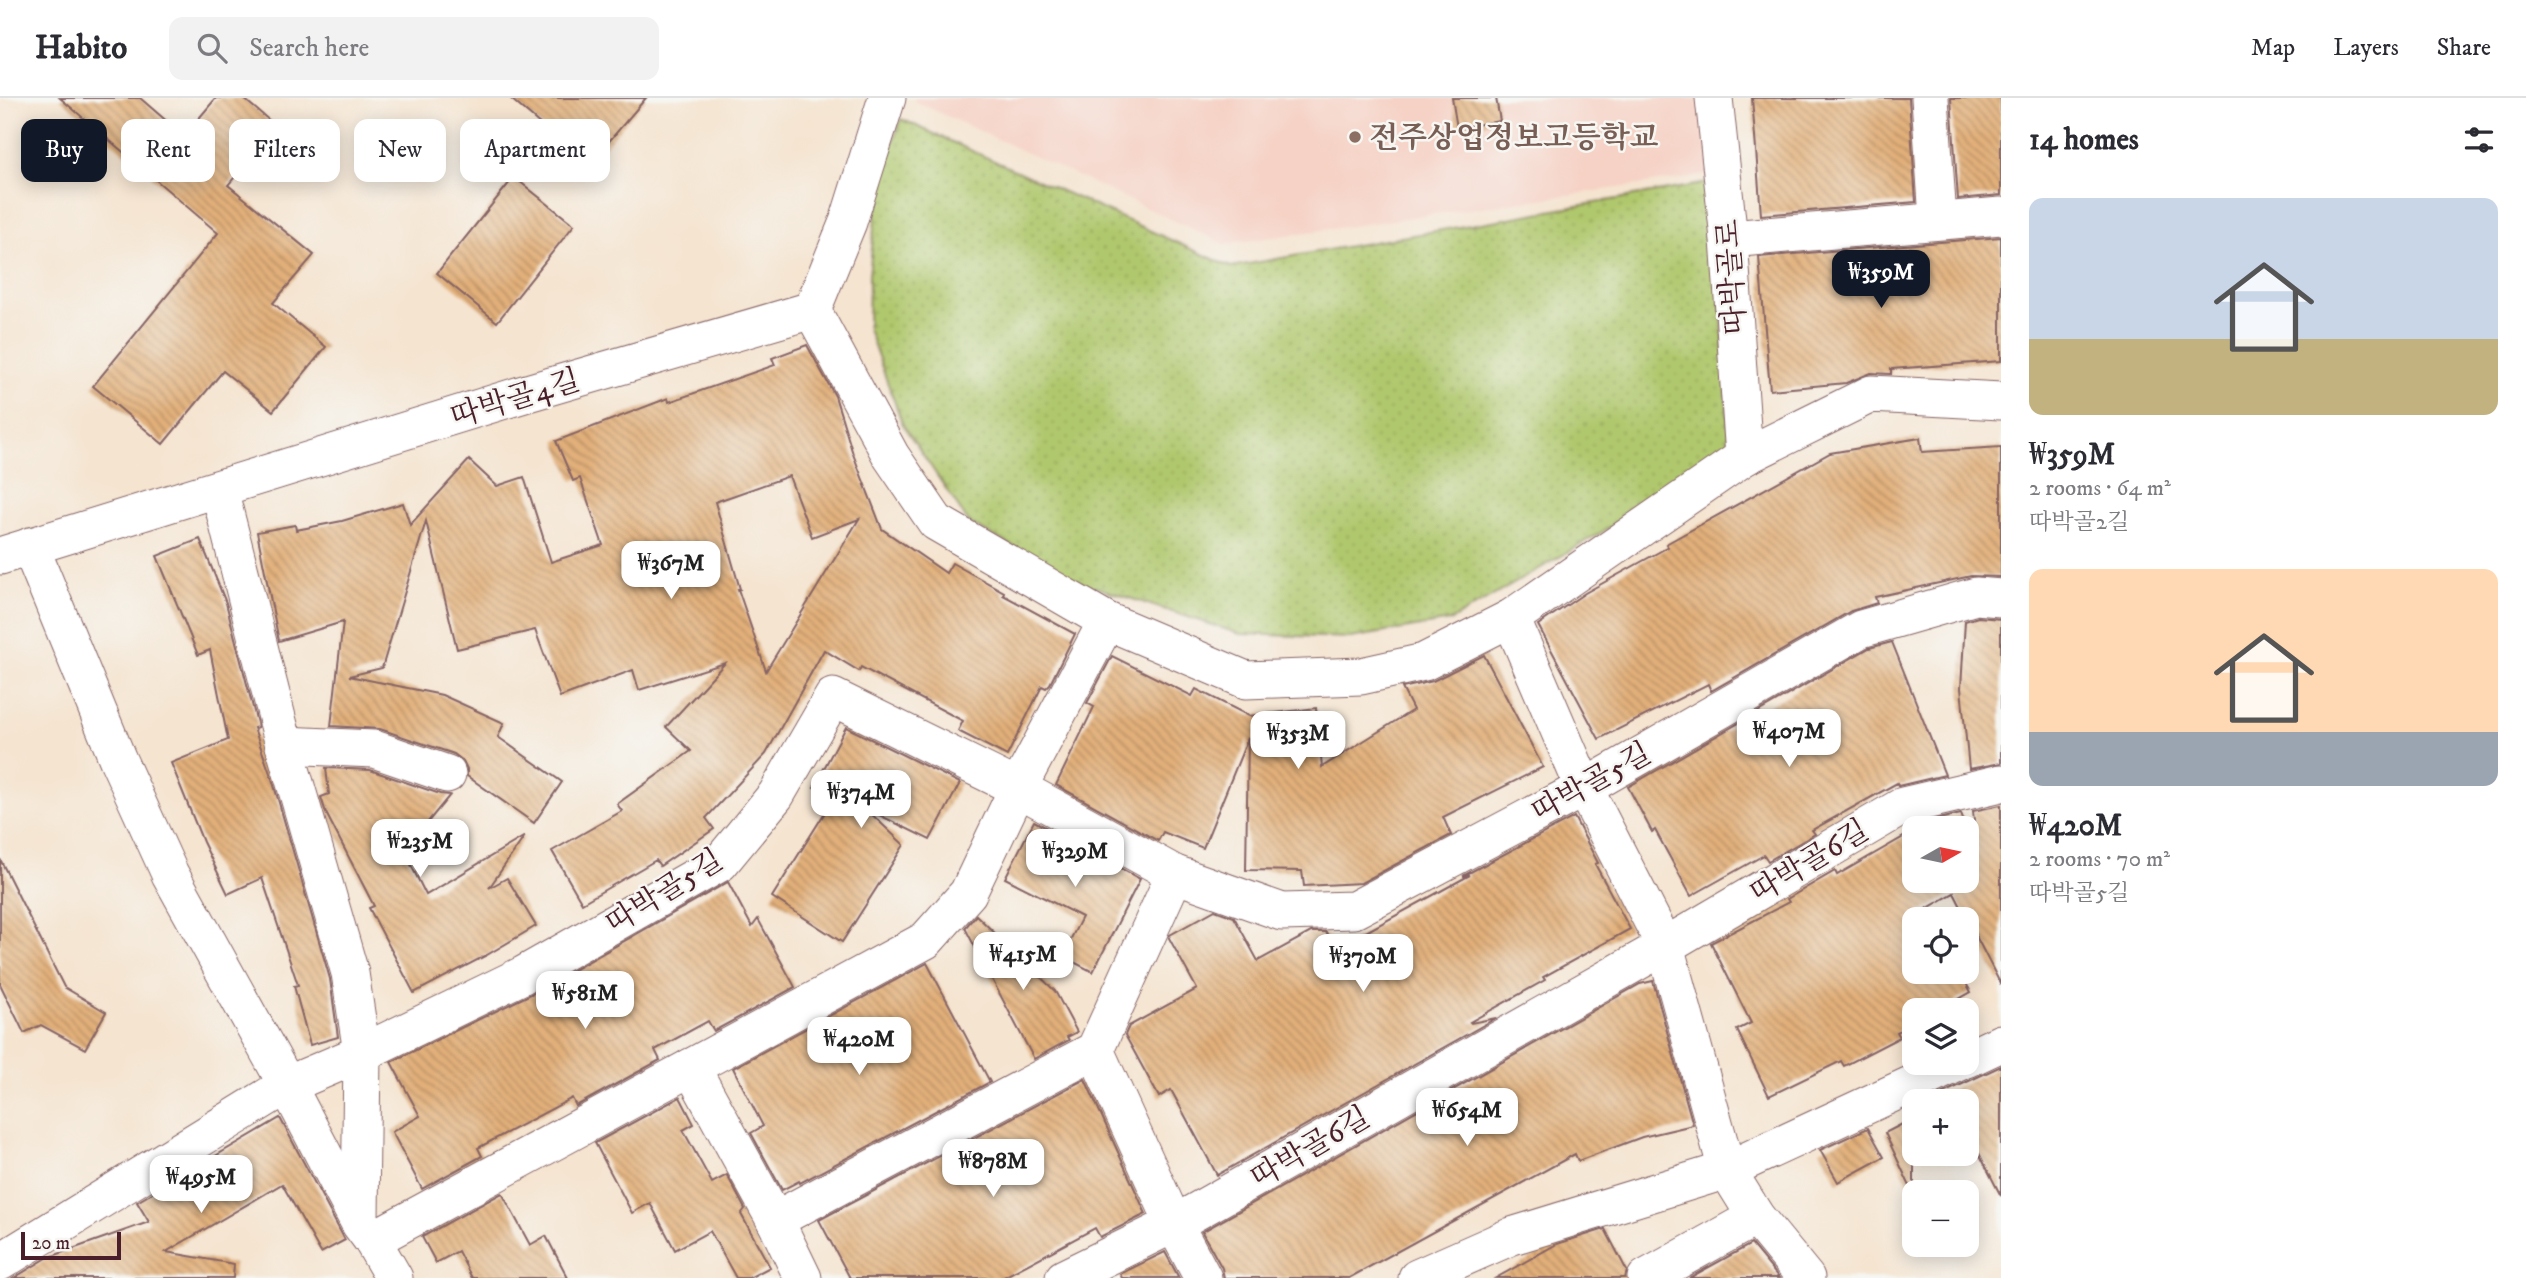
<!DOCTYPE html>
<html lang="en">
<head>
<meta charset="utf-8">
<style>
	:root { --surface:#fff; --page:#f2f2f3; --text:#2b2b33; --muted:#7c7c81; --line:#e1e1e2; --accent:#111827 }
	body { margin:0; font-family:"IM FELL DW Pica","Noto Serif KR",serif; background:var(--page); color:var(--text); height:100vh; display:flex; flex-direction:column; font-size:26px; white-space:nowrap }
	* { box-sizing:border-box; margin:0 }
	p { font-size:23px; color:var(--muted) }
	.icon { flex:none; width:38px; height:38px; fill:none; stroke:currentColor; stroke-width:2; stroke-linecap:round; stroke-linejoin:round }
	.map { position:relative; flex:1; overflow:hidden }
	.drawer { display:flex; flex-direction:column; background:var(--surface); width:525px }
	.drawer>* { flex:none }
	.hud { position:absolute; left:21px; top:21px; width:665px; height:63px; display:flex; gap:14px }
	.needle { width:46px; rotate:81deg }
	.buttons { position:absolute; left:1902px; top:718px; display:grid; gap:14px }
	.buttons a { display:grid; place-items:center; width:77px; height:77px; border-radius:14px; background:var(--surface); box-shadow:0 4px 18px #0003; font-size:35px }
	.scale { position:absolute; left:21px; bottom:18px; width:100px; box-sizing:border-box; padding-left:7px; border:4px solid #4a1f2b; border-top:0; font-size:19px; line-height:24px; white-space:nowrap; color:#4a1f2b; -webkit-text-stroke:5px #f6f6f2; paint-order:stroke }
	.price { position:absolute; translate:-50% -60px; padding:0 16px; border-radius:14px; background:#fff; color:#222; font-size:23px; line-height:46px; filter:drop-shadow(0 2px 4px #0008) }
	.price::after { content:''; position:absolute; left:50%; top:42px; width:21px; height:16px; margin-left:-10px; background:inherit; clip-path:polygon(0 0,100% 0,50% 100%) }
	.price.on { background:var(--accent); color:#fff }
	ul { padding:0; list-style:none }
	li { display:grid; align-content:center; gap:14px; height:371px; padding:0 28px }
	li span { display:grid; place-items:center; height:217px; border-radius:14px; color:#555 }
	li>.icon { margin-inline-start:auto }
	span .icon { width:126px; height:126px; fill:#fffc; stroke-width:1 }
	li b { font-size:30px }
	h2 { display:flex; justify-content:space-between; align-items:center; height:84px; padding:0 28px; font-size:30px }
	.pill { padding:0 24px; border-radius:14px; background:var(--surface); box-shadow:0 4px 18px #0003; font-size:24px; line-height:63px }
	.pill.on { background:var(--accent); color:#fff }
	header { display:flex; align-items:center; gap:42px; box-sizing:border-box; height:98px; padding:0 35px; background:var(--surface); border-bottom:2px solid var(--line) }
	header strong { font-size:33px }
	nav { display:flex; gap:38px; margin-inline-start:auto; font-size:24px }
	.search { width:490px; height:63px; background:var(--page); display:flex; align-items:center; gap:18px; box-sizing:border-box; padding:0 24px; border-radius:14px; color:var(--muted); font-size:26px }
	main { display:flex; flex:1; min-height:0 }
	.map>svg:first-child { display:block }
	.built { fill:#f6d1c5 }
	.park { fill:url(#park-dots); stroke:#7d744c; stroke-width:2 }
	.building { fill:url(#building-back-hatch); fill-rule:evenodd }
	.lines { fill:none; stroke-linecap:round; stroke-linejoin:round }
	.street-casing { stroke:#866465; stroke-width:39 }
	.street { stroke:#fff; stroke-width:37 }
	.education-dot { fill:#8d6e63; stroke:#f6f6f2; stroke-width:2.5 }
	.labels { text-anchor:middle; stroke-width:5; stroke-linejoin:round; paint-order:stroke }
	.education-label { font-size:30px; font-weight:bold; fill:#785e54; stroke:#f6f6f2; text-anchor:start }
	.street-label { font-size:30px; fill:#4a1f2b; stroke:#f6f6f2 }
</style>
</head>
<body>
<header>
<strong>Habito</strong>
<div class="search"><svg class="icon" aria-label="search" viewBox="0 0 24 24"><circle cx="10" cy="10" r="6"/><path d="M15 15l6 6"/></svg>Search here</div>
<nav><a>Map</a><a>Layers</a><a>Share</a></nav>
</header>
<main>
<div class="map">
<svg width="2001" height="1180" viewBox="0 0 2001 1180">
	<defs>
		<pattern id="park-dots" width="8" height="8" patternUnits="userSpaceOnUse" patternTransform="scale(1.75)"><rect width="8" height="8" fill="#b0c86d"/><path d="M2 2h.1M6 6h.1" fill="none" stroke="#99ab5f" stroke-width="1.8" stroke-linecap="round"/></pattern>
		<pattern id="building-back-hatch" width="6" height="6" patternUnits="userSpaceOnUse" patternTransform="scale(1.75)"><rect width="6" height="6" fill="#e2b07a"/><path d="M-1 5l2 2M0 0l6 6M5-1l2 2" fill="none" stroke="#b98f64"/></pattern>
	</defs>
	<rect width="100%" height="100%" fill="#f6f6f2"/>
	<filter id="ink" filterUnits="userSpaceOnUse"><feTurbulence type="fractalNoise" baseFrequency=".0143" numOctaves="2"/><feDisplacementMap in="SourceGraphic" scale="14" xChannelSelector="R" yChannelSelector="G"/><feConvolveMatrix kernelMatrix="1 2 1 2 8 2 1 2 1" color-interpolation-filters="sRGB"/></filter>
	<filter id="wash" filterUnits="userSpaceOnUse"><feTurbulence type="fractalNoise" baseFrequency=".00686" numOctaves="4" result="noise"/><feDisplacementMap in="SourceGraphic" scale="28" xChannelSelector="R" yChannelSelector="G"/><feGaussianBlur stdDeviation="1.57" result="paint"/><feColorMatrix in="noise" values="0 0 0 0 0 0 0 0 0 0 0 0 0 0 0 0 0 1.4 0 .05"/><feComposite in="paint" operator="in"/></filter>
	<g filter="url(#wash)">
		<rect width="100%" height="100%" fill="#f5e4d0"/>
		<!-- built -->
		<polygon class="built" points="915,0 1714,0 1722,75 1225,146 914,3"/>
		<!-- park -->
		<polygon class="park" points="901,21 1231,169 1714,84 1730,359 1450,523 1351,540 1240,536 1080,484 969,425 903,327 868,231 869,177 879,86"/>
		<g id="blocks">
			<!-- building -->
			<g class="building">
				<polygon points="60,0 140,0 184,38 216,0 243,0 277,29 228,87 314,157 273,205 326,249 273,313 223,273 163,346 93,288 218,135"/>
				<polygon points="510,0 646,0 588,68"/>
				<polygon points="1452,0 1496,0 1500,23 1457,30"/>
				<polygon points="1752,0 1909,0 1916,104 1761,117"/>
				<polygon points="1951,0 2001,0 2001,97 1958,101"/>
				<polygon points="514,79 574,127 497,224 437,175"/>
				<polygon points="2001,139 2001,263 1891,271 1891,276 1871,275 1846,285 1770,292 1759,159"/>
				<path d="M 807,247 L 835,298 L 853,356 L 882,431 L 946,475 L 952,465 L 1004,494 L 1003,497 L 1075,536 L 1050,586 L 1046,590 L 1042,588 L 1007,658 L 958,633 L 963,623 L 861,569 L 859,573 L 824,552 L 766,656 L 706,720 L 714,731 L 660,768 L 656,762 L 582,805 L 552,753 L 622,713 L 617,706 L 691,653 L 666,629 L 725,565 L 639,592 L 633,572 L 560,599 L 535,532 L 457,551 L 426,423 L 382,570 L 349,578 L 442,597 L 504,625 L 498,639 L 562,684 L 534,725 L 467,678 L 467,671 L 463,663 L 454,656 L 380,631 L 331,628 L 343,524 L 279,543 L 257,434 L 295,427 L 296,432 L 342,423 L 403,405 L 410,427 L 469,362 L 497,388 L 524,379 L 551,464 L 603,447 L 580,380 L 573,383 L 556,343 L 668,300 L 669,304 L 775,267 L 772,260 ZM 789,378 L 812,439 L 859,421 L 766,573 L 738,491 L 740,491 L 715,404 Z"/>
				<polygon points="1920,340 1922,354 2001,349 2001,479 1971,478 1875,499 1877,505 1851,513 1711,593 1708,586 1599,641 1538,527 1585,495 1668,449 1666,446 1830,355"/>
				<polygon points="200,441 226,505 258,629 254,630 273,684 330,881 338,939 310,947 294,888 298,887 262,780 228,796 203,744 171,665 228,642 210,552 198,557 157,458"/>
				<polygon points="1978,519 2001,521 2001,665 1969,671 1961,590 1965,523"/>
				<polygon points="1892,544 1945,677 1898,688 1897,685 1812,732 1815,736 1768,763 1764,757 1691,798 1655,732 1652,734 1628,689 1869,550"/>
				<polygon points="1484,557 1543,669 1443,719 1451,737 1361,785 1304,788 1302,773 1246,772 1248,640 1203,750 1163,734 1158,743 1056,687 1094,609 1087,605 1112,558 1192,598 1196,591 1249,618 1316,610 1322,669 1413,612 1402,590 1433,583"/>
				<polygon points="846,629 960,685 930,742 865,710 904,747 842,844 772,799 834,700 814,689"/>
				<polygon points="326,670 370,672 440,696 450,697 404,753 426,797 525,738 489,790 507,780 536,828 487,857 414,895 369,810 374,808 326,715 321,699 329,696"/>
				<polygon points="2001,707 2001,887 1954,795 1914,818 1914,873 1959,873 1971,894 1939,912 1914,912 1914,925 1897,934 1900,939 1844,968 1841,963 1769,998 1737,932 1751,925 1711,845 1789,804 1787,801 1835,773 1837,777 1914,733 1914,782 1967,782 1967,756 1977,754 1973,713"/>
				<polygon points="1961,716 1966,730 1920,730 1918,726"/>
				<polygon points="1574,719 1598,765 1595,766 1630,831 1543,879 1545,882 1470,924 1471,925 1496,920 1217,1077 1171,992 1159,999 1125,937 1129,928 1197,891 1169,840 1170,837 1215,812 1234,819 1258,863 1311,834 1326,834 1335,851 1470,777 1463,778"/>
				<polygon points="1034,723 1140,781 1093,874 1062,858 1082,819 1005,780"/>
				<polygon points="0,761 64,889 106,914 85,951 41,927 24,935 0,886"/>
				<polygon points="728,784 752,829 758,821 795,889 714,933 708,923 655,952 660,962 576,1008 572,1000 478,1050 482,1058 422,1091 392,1034 420,1018 391,964 533,895"/>
				<polygon points="976,817 1055,893 1077,934 1067,939 1069,942 1034,961 965,830"/>
				<polygon points="927,865 990,984 800,1085 799,1083 782,1092 751,1035 763,1028 733,970"/>
				<polygon points="1653,883 1693,1027 1642,1039 1578,1063 1575,1056 1349,1180 1224,1180 1222,1170 1202,1134 1640,886"/>
				<polygon points="2001,968 2001,1098 1967,1032 1967,1003 1926,1003"/>
				<polygon points="1085,981 1146,1116 1100,1139 1095,1130 1002,1180 850,1180 819,1122"/>
				<polygon points="680,999 694,1026 683,1032 712,1085 727,1077 745,1111 741,1116 770,1169 749,1180 736,1180 710,1133 675,1152 650,1105 632,1115 595,1045"/>
				<polygon points="280,1020 345,1142 321,1155 282,1086 166,1154 234,1166 233,1180 14,1180 47,1160 149,1124 137,1104"/>
				<polygon points="1914,1020 1914,1097 1885,1035"/>
				<polygon points="1868,1030 1884,1059 1838,1084 1820,1052"/>
				<polygon points="502,1095 530,1147 546,1138 568,1180 472,1180 458,1153 436,1165 422,1139"/>
				<polygon points="1605,1131 1627,1173 1625,1180 1496,1180 1557,1146"/>
				<polygon points="1751,1146 1779,1180 1689,1180"/>
				<polygon points="1165,1154 1179,1180 1122,1180 1120,1176"/>
			</g>
		</g>
	</g>
	<g filter="url(#ink)">
		<use href="#blocks" fill-opacity="0" stroke="#866465" stroke-width="2"/>
		<g class="lines">
			<!-- street casing -->
			<g class="street-casing">
				<g id="street">
					<polyline points="887,0 848,124 812,212 891,358 936,424 1107,523 1246,582 1361,578 1424,564 1511,520 1744,359 1871,296 2001,303"/>
					<polyline points="1714,0 1729,141 1744,359"/>
					<polyline points="1930,0 1938,122"/>
					<polyline points="1729,141 2001,118"/>
					<polyline points="219,391 284,647 350,875 362,955 360,1120"/>
					<polyline points="30,448 118,662 170,776 287,987 360,1126 372,1142 394,1180"/>
					<polyline points="0,458 524,296 812,212"/>
					<polyline points="1511,520 1584,690 1665,848 1727,1072 1756,1119 1806,1180"/>
					<polyline points="284,647 374,651 447,676"/>
					<polyline points="1095,952 1174,1126 1203,1180"/>
					<polyline points="1967,961 2001,945"/>
					<polyline points="691,969 775,1122"/>
					<polyline points="372,1142 926,842 968,795 1018,690 1107,523"/>
					<polyline points="0,1164 287,987 362,955 523,877 720,765 776,697 833,599 1018,690 1175,776 1282,814 1354,812 1584,690 1861,531 1976,498 2001,500"/>
					<polyline points="803,1180 775,1122 1095,952 1175,776"/>
					<polyline points="1064,1180 1174,1126 1665,848 1903,708 2001,685"/>
					<polyline points="1417,1180 1512,1138 1727,1072 1960,964"/>
					<polyline points="1646,1180 1756,1119"/>
				</g>
			</g>
			<!-- street -->
			<use href="#street" class="street"/>
		</g>
	</g>
	<!-- markers -->
	<circle class="education-dot" cx="1355" cy="39" r="7"/>
	<g class="labels">
		<!-- education labels -->
		<g class="education-label">
			<text x="1369" y="49">전주상업정보고등학교</text>
		</g>
		<!-- street labels -->
		<g class="street-label">
			<text transform="translate(1731 179) rotate(-94)" y="10">따박골로</text>
			<text transform="translate(515 300) rotate(-17)" y="10">따박골4길</text>
			<text transform="translate(1591 684) rotate(-29)" y="10">따박골5길</text>
			<text transform="translate(1809 763) rotate(-31)" y="10">따박골6길</text>
			<text transform="translate(664 793) rotate(-32)" y="10">따박골5길</text>
			<text transform="translate(1310 1049) rotate(-30)" y="10">따박골6길</text>
		</g>
	</g>
</svg>
<div class="buttons">
<a><svg class="needle" viewBox="-14 -14 28 28"><path d="M0-13l5 13h-10z" fill="#e53935"/><path d="M0 13l5-13h-10z" fill="#7c7c81"/></svg></a>
<a><svg class="icon" aria-label="locate" viewBox="0 0 24 24"><circle cx="12" cy="12" r="6"/><path d="M12 2v4M12 18v4M2 12h4M18 12h4"/></svg></a>
<a><svg class="icon" aria-label="layers" viewBox="0 0 24 24"><path d="M12 4l9 5-9 5-9-5zM3 14l9 5 9-5"/></svg></a>
<a>+</a>
<a>−</a>
</div>
<div class="scale">20 m</div>
<b class="price on" style="left:1881px;top:212px">₩359M</b>
<b class="price" style="left:671px;top:503px">₩367M</b>
<b class="price" style="left:1789px;top:671px">₩407M</b>
<b class="price" style="left:1298px;top:673px">₩353M</b>
<b class="price" style="left:861px;top:732px">₩374M</b>
<b class="price" style="left:420px;top:781px">₩235M</b>
<b class="price" style="left:1075px;top:791px">₩329M</b>
<b class="price" style="left:1023px;top:894px">₩415M</b>
<b class="price" style="left:1363px;top:896px">₩370M</b>
<b class="price" style="left:585px;top:933px">₩581M</b>
<b class="price" style="left:859px;top:979px">₩420M</b>
<b class="price" style="left:1467px;top:1050px">₩654M</b>
<b class="price" style="left:993px;top:1101px">₩878M</b>
<b class="price" style="left:201px;top:1117px">₩495M</b>
<div class="hud">
<a class="pill on">Buy</a>
<a class="pill">Rent</a>
<a class="pill">Filters</a>
<a class="pill">New</a>
<a class="pill">Apartment</a>
</div>
</div>
<section class="drawer">
<h2>14 homes<svg class="icon" aria-label="filters" viewBox="0 0 24 24"><path d="M4 7h16M4 17h16"/><circle cx="9" cy="7" r="2"/><circle cx="15" cy="17" r="2"/></svg></h2>
<ul>
<li><span style="background:linear-gradient(#c9d6e8 65%,#c2b280 0)"><svg class="icon" aria-label="home" viewBox="0 0 24 24"><path d="M3 11l9-7 9 7M6 9v11h12V9"/></svg></span><div><b>₩359M</b><p>2 rooms · 64 m²</p><p>따박골2길</p></div></li>
<li><span style="background:linear-gradient(#ffd9b3 75%,#9aa5b1 0)"><svg class="icon" aria-label="home" viewBox="0 0 24 24"><path d="M3 11l9-7 9 7M6 9v11h12V9"/></svg></span><div><b>₩420M</b><p>2 rooms · 70 m²</p><p>따박골5길</p></div></li>
</ul>
</section>
</main>
</body>
</html>
